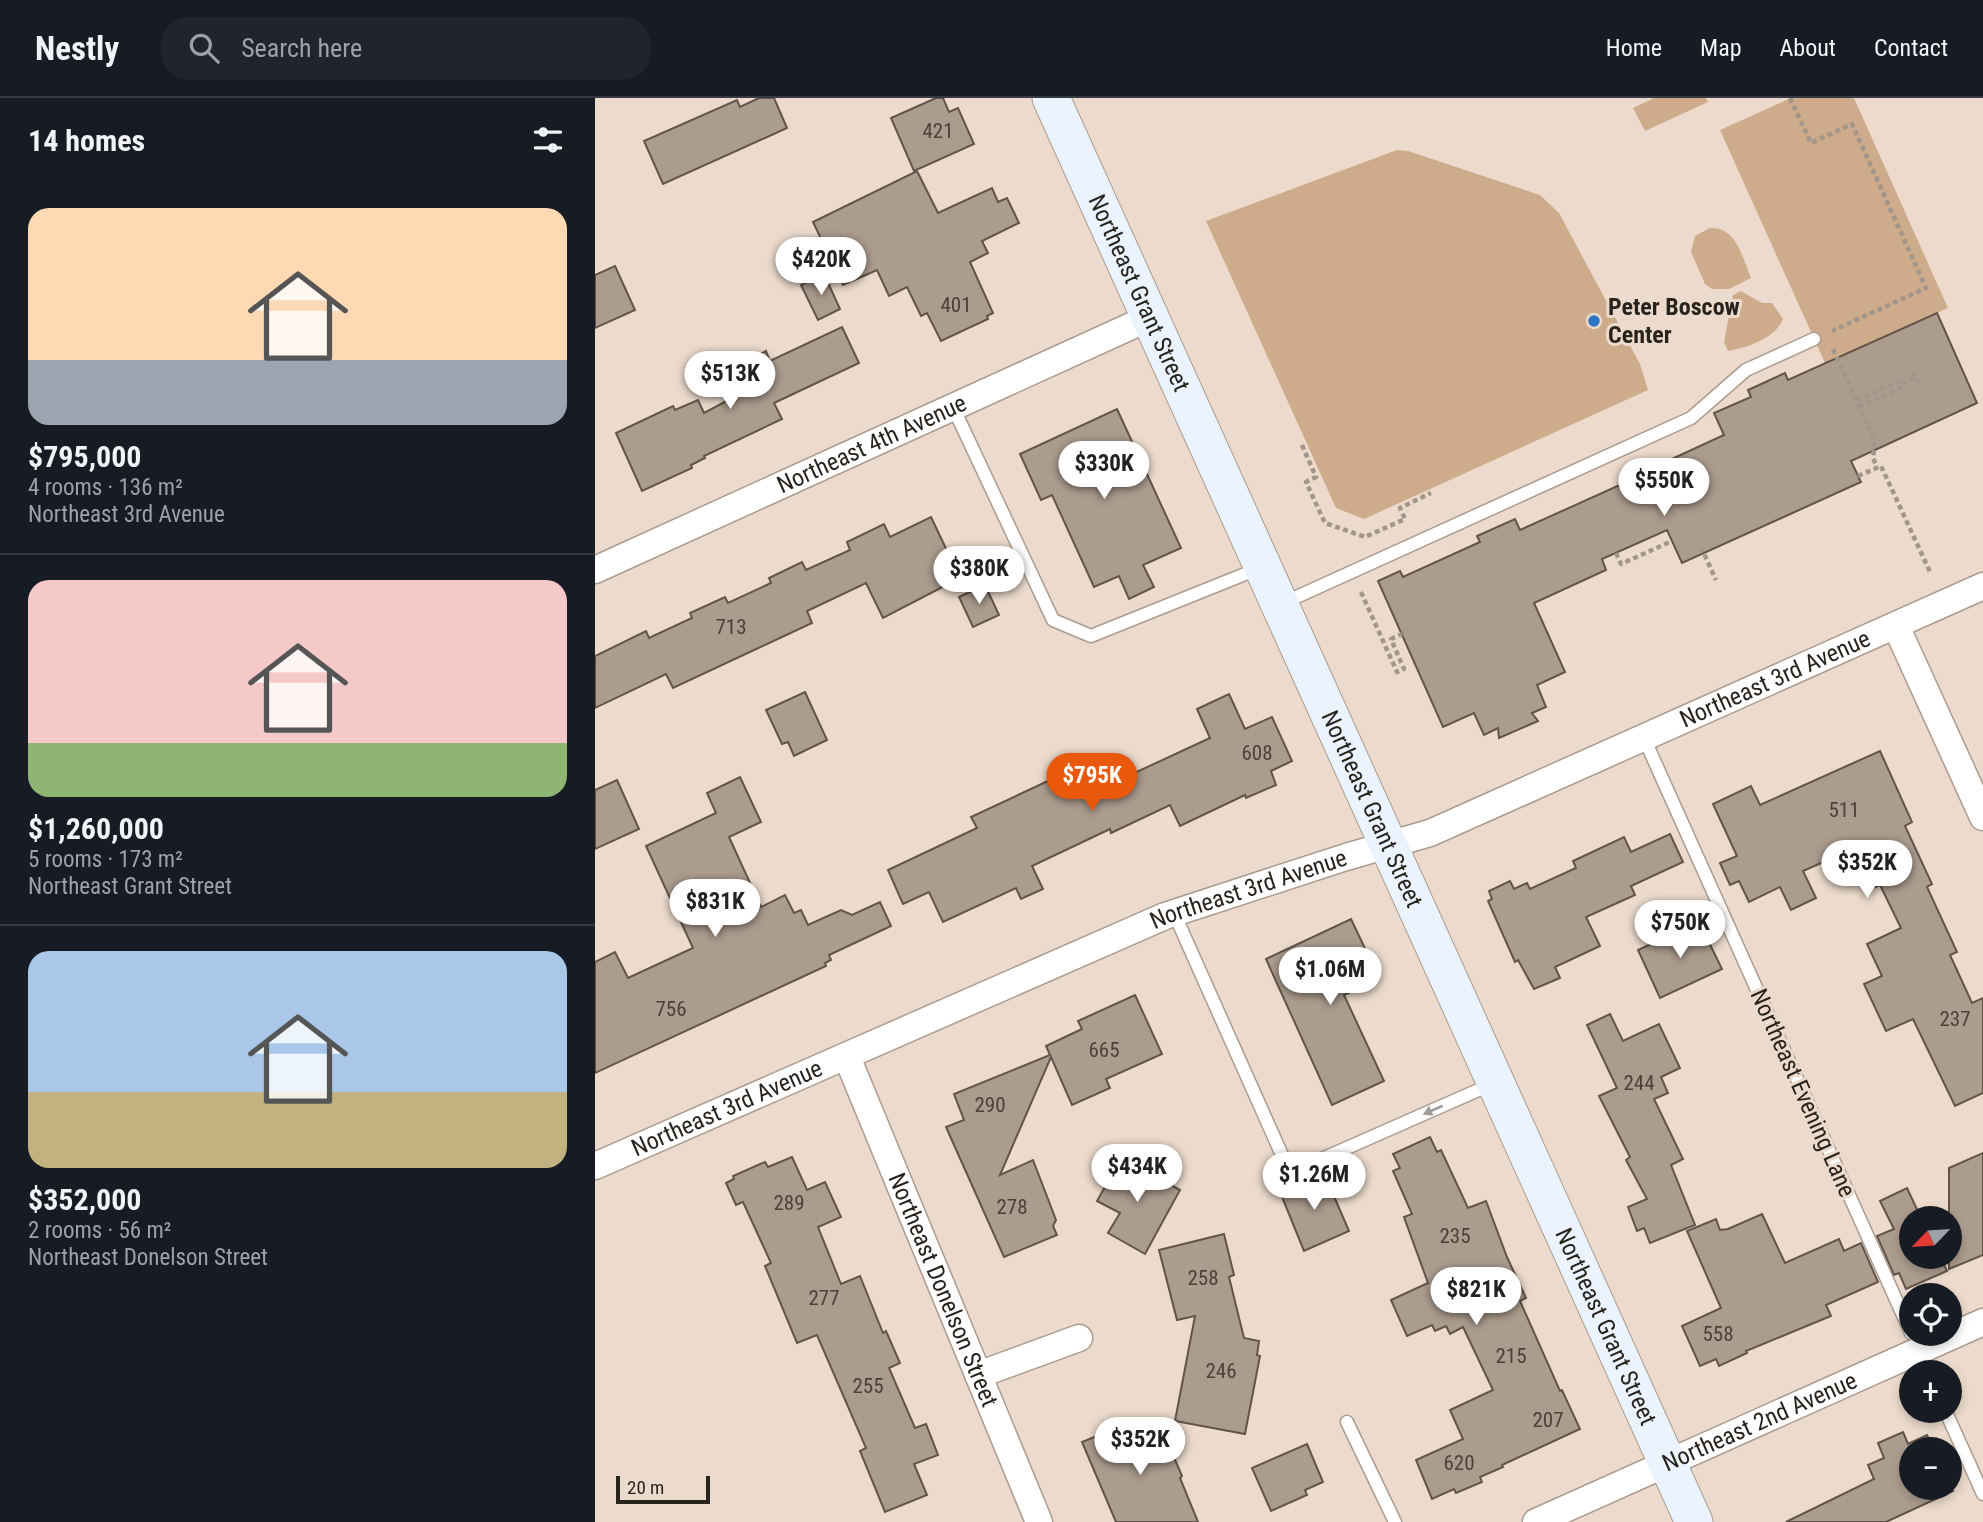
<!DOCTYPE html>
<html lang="en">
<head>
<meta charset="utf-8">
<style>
	:root { --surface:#171b24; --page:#20242c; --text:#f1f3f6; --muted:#9ea1a6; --line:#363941; --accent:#ea580c }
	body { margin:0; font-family:"Roboto Condensed",sans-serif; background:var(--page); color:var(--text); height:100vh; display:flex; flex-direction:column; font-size:26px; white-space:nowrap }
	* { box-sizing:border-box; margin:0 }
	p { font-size:23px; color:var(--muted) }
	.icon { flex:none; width:38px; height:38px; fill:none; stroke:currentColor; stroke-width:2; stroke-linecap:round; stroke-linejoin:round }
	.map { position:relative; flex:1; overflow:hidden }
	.sheet { display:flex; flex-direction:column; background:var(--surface); width:595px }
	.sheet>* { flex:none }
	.needle { width:46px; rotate:245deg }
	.fabs { position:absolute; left:1304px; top:1108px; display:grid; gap:14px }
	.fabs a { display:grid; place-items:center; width:63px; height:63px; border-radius:50%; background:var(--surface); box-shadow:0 4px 10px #0003; font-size:35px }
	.scale { position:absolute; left:21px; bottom:18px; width:94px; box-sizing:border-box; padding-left:7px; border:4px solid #29231e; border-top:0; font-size:19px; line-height:24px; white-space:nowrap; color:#29231e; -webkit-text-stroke:5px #ecdbcc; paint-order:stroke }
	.price { position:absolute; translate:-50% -60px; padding:0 16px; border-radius:24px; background:#fff; color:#222; font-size:23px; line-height:46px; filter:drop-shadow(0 2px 4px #0008) }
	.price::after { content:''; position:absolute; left:50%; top:42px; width:21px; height:16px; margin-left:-10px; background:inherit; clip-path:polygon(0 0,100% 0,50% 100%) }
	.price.current { background:var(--accent); color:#fff }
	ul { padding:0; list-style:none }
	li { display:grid; align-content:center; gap:14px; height:371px; padding:0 28px }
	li+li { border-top:2px solid var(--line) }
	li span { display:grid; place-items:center; height:217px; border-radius:21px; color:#555 }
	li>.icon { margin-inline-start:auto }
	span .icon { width:126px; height:126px; fill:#fffc; stroke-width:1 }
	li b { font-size:30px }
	h2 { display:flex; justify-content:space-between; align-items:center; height:84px; padding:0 28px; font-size:30px }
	header { display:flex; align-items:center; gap:42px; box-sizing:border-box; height:98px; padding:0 35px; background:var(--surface); border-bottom:2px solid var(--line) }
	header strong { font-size:33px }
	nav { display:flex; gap:38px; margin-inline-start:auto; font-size:24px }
	.search { width:490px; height:63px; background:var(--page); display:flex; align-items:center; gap:18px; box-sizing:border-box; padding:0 24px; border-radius:28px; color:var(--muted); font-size:26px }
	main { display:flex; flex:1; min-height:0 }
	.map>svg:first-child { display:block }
	.green { fill:#ceab8b }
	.building { fill:#ac9c8e; stroke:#625448; stroke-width:2 }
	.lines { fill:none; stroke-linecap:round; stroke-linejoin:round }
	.lane-casing { stroke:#ab9b8d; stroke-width:15 }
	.street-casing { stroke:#ab9b8d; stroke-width:29 }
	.secondary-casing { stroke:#ab9b8d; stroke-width:39 }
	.path { stroke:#a2958a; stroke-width:4.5; stroke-dasharray:5 3.5; stroke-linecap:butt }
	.lane { stroke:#fff; stroke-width:12 }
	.street { stroke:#fff; stroke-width:26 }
	.secondary { stroke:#eaf3fe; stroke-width:37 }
	.oneway { fill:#9f9c9a }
	.poi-dot { fill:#2c76c6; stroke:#ecdbcc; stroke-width:2.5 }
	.labels { text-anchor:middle; stroke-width:6; stroke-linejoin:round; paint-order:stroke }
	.number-label { font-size:21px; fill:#4a413a }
	.street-label { font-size:24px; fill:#29231e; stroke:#ecdbcc }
	.poi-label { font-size:24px; font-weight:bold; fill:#29231e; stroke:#ecdbcc; text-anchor:start }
</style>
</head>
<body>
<header>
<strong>Nestly</strong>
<div class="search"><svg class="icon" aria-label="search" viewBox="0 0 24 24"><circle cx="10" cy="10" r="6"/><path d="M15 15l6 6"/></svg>Search here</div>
<nav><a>Home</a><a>Map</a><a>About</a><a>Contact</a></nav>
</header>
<main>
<section class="sheet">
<h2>14 homes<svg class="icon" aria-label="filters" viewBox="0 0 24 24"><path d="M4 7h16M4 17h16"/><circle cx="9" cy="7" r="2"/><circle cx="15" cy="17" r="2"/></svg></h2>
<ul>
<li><span style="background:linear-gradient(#ffd9b3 70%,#9aa5b1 0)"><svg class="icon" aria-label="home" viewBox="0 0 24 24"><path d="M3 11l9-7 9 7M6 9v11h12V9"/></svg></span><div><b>$795,000</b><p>4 rooms · 136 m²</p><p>Northeast 3rd Avenue</p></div></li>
<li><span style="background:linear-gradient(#f6c9c9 75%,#8fb573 0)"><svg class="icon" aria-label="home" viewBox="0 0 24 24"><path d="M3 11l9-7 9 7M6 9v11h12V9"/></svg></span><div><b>$1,260,000</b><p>5 rooms · 173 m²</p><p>Northeast Grant Street</p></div></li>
<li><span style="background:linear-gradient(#a9c7e8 65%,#c2b280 0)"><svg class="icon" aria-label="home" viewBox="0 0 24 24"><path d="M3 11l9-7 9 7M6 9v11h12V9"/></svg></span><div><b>$352,000</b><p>2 rooms · 56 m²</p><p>Northeast Donelson Street</p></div></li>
</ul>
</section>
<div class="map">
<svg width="1388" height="1424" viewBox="0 0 1388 1424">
	<rect width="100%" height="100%" fill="#ecdbcc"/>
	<!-- green -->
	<g class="green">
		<polygon points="1059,0 1111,0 1113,4 1050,33 1038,10"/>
		<polygon points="1196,0 1259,0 1353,210 1230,265 1125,32"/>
		<polygon points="802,52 813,53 945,97 964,115 1045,266 1053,292 769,421 741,410 611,123"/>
		<path d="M 1115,130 C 1142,129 1147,159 1156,180 L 1134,191 L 1117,191 L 1110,186 L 1096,154 L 1100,138 Z"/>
		<path d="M 1146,193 L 1167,205 L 1177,205 L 1188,221 C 1181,240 1152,250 1133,253 L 1129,244 L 1138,197 Z"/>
	</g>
	<!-- building -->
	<g class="building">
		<polygon points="164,0 179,0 192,30 68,86 49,43 142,2 145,9"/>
		<polygon points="341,0 348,0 354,14 363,10 379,46 319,73 296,20"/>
		<polygon points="322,73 343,115 397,90 403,104 412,100 424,125 387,143 393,155 375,164 398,215 392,218 393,221 346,243 332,215 326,218 312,189 294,198 282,172 248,187 218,124"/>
		<polygon points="20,168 40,212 0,230 0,177"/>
		<polygon points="229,176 245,211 223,222 206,187"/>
		<polygon points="1342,215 1382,305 1256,363 1266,384 1087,465 1072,432 1007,461 1011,472 939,505 970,574 942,587 951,609 937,615 943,623 904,640 903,630 889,637 879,615 848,629 783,483 805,473 808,479 885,444 882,438 920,421 925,432 1067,368 1066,366 1129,337 1119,315 1156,299 1153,292 1190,275 1193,282"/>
		<polygon points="247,229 264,265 179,305 187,321 109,358 110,360 96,367 97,370 47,393 21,335 78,308 80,312 103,302 109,315 160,288 149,264 171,253 175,263"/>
		<polygon points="522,311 586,450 548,467 559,489 534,501 524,478 499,489 457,397 446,402 425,356"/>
		<polygon points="336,419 365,480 288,520 271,485 212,513 217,525 78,590 71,576 0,610 0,558 51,533 54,540 97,520 95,515 130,499 133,505 176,485 174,480 207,464 211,472 255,452 252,444 289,426 295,439"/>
		<polygon points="390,487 404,517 378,529 364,499"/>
		<polygon points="210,594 232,642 199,658 193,644 187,646 171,612"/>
		<polygon points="634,596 650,631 677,619 697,663 676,673 681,687 651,700 650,697 585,728 575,707 516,735 515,731 437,768 448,791 426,801 421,790 348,824 334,794 308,806 293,772 382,730 376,719 453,683 454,686 496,664 507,690 615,640 602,611"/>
		<polygon points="1285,653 1317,724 1310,728 1337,786 1332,789 1362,854 1355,857 1377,905 1388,900 1388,995 1360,1008 1318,921 1291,933 1269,886 1287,878 1272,846 1306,830 1285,787 1271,793 1253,753 1208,773 1221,800 1196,812 1185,789 1154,804 1144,783 1135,787 1125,765 1142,758 1118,706 1156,688 1165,707"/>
		<polygon points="145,679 166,724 134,739 166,809 190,797 199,815 206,812 213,827 246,812 257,817 285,804 296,828 234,857 236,862 230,865 231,868 0,975 0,864 20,854 33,880 98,850 51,748 121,715 112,695"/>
		<polygon points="22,682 44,731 0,751 0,692"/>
		<polygon points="1075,736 1088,764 1036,788 1040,797 991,819 1005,848 960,869 965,880 939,891 923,862 920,864 893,803 897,801 894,793 915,783 919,791 932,785 935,791 981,770 978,763 1029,739 1036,754"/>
		<polygon points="756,821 784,880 749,897 789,983 737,1007 671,861"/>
		<polygon points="1104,824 1127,871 1065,900 1043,852"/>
		<polygon points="540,897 567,956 511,981 515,990 477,1007 456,959 405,1077 438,1062 461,1122 458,1128 462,1137 409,1159 351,1029 369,1022 359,996 455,957 451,948 487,931 483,923"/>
		<polygon points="1015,916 1028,943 1064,926 1085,970 1066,979 1073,995 1059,1001 1088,1061 1076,1067 1100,1127 1055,1145 1049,1130 1042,1133 1033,1109 1052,1101 1031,1062 1035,1059 1004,998 1022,990 992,927"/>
		<polygon points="835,1039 842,1054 846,1052 873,1110 891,1103 912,1159 931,1200 925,1203 965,1293 967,1292 985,1331 907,1367 908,1369 885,1379 887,1384 861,1395 859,1391 837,1401 821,1362 868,1341 855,1312 898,1292 868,1229 855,1236 851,1228 840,1233 837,1227 812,1238 796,1202 833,1185 809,1119 817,1116 798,1073 805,1070 798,1056"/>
		<polygon points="1388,1055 1388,1157 1354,1171 1354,1070"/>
		<polygon points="197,1059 212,1092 230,1084 246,1119 223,1129 246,1186 265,1178 288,1235 291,1233 305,1265 294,1270 320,1330 331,1326 343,1357 319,1366 332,1397 290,1414 265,1353 271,1350 222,1237 202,1245 170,1168 176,1165 148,1104 141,1107 131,1085 139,1081 138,1078 170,1064 173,1069"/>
		<polygon points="526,1060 585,1092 550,1156 513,1135 525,1115 502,1103"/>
		<polygon points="729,1075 754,1133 709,1153 685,1094"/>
		<polygon points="1312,1090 1326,1120 1316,1120 1316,1158 1345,1158 1352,1173 1311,1191 1304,1175 1299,1177 1282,1138 1299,1131 1285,1103"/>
		<polygon points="1167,1116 1190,1165 1244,1141 1249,1153 1266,1145 1283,1184 1231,1207 1236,1218 1151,1253 1152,1255 1124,1268 1121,1261 1105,1268 1087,1228 1126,1210 1092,1133 1121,1121 1125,1132 1133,1131"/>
		<polygon points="629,1136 639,1177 634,1179 649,1240 664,1243 662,1257 665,1258 650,1336 580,1323 600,1218 582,1222 564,1152"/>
		<polygon points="564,1324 587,1378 585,1380 603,1424 521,1424 487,1344 519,1331 523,1341"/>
		<polygon points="1308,1334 1313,1346 1332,1337 1339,1351 1316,1351 1316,1390 1354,1390 1354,1385 1358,1393 1291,1424 1191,1424 1279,1381 1273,1367 1289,1360 1283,1345"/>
		<polygon points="712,1346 728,1384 710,1392 712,1397 676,1413 657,1370"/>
	</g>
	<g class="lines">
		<!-- lane casing -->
		<g class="lane-casing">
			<g id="lane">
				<polyline points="358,309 458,522 496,538 665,470"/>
				<polyline points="686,506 1096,320 1151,272 1219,241"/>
				<polyline points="1049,640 1316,1235"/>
				<polyline points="579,815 695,1075 897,986"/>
				<polyline points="1324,1252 1333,1274"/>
				<polyline points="1350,1312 1388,1396"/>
				<polyline points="752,1324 800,1424"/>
			</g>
		</g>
		<!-- street casing -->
		<g class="street-casing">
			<g id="street">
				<path id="s1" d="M 0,472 L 556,219"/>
				<polyline points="1301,528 1388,719"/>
				<path id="s2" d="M 252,959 L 444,1424"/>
				<path id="s3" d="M 0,1068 L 570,818 L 751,759 L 835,735 L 1388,488"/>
				<polyline points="383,1277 484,1240"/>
				<path id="s4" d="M 941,1424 L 1388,1224"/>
			</g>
		</g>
		<!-- secondary casing -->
		<g class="secondary-casing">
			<g id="secondary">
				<path id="s5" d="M 456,0 L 1099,1424"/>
			</g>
		</g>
		<!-- path -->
		<g class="path">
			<polyline points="1195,0 1216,45 1257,26 1331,190 1237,233"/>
			<polyline points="1238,251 1280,343 1278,360 1282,369"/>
			<polyline points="1318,273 1323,285"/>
			<polyline points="1262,302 1307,282 1309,285"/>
			<polyline points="1264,309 1310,288 1309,285 1321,279"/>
			<polyline points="707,347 721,379 711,384 730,425 770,439 810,421 805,410 836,395"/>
			<polyline points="1263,378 1286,368 1336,476"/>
			<polyline points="1106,449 1121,482"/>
			<polyline points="1021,455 1026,466 1077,443"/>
			<polyline points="766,494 802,574 809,571 796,541 807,536"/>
		</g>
		<!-- lane -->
		<use href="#lane" class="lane"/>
		<!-- street -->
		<use href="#street" class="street"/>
		<!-- secondary -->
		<use href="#secondary" class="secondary"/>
	</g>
	<!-- one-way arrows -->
	<defs><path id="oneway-solid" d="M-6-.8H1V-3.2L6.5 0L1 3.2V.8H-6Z" transform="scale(1.75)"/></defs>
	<use class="oneway" href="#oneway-solid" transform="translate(838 1012) rotate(156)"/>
	<!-- markers -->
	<circle class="poi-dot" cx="999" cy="223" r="7"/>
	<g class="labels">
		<!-- number labels -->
		<g class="number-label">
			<text x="343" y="40">421</text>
			<text x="361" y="214">401</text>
			<text x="136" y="536">713</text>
			<text x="662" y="662">608</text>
			<text x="1249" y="719">511</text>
			<text x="76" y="918">756</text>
			<text x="1360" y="928">237</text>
			<text x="509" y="959">665</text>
			<text x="1044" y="992">244</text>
			<text x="395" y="1014">290</text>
			<text x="194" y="1112">289</text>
			<text x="417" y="1116">278</text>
			<text x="860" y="1145">235</text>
			<text x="608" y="1187">258</text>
			<text x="229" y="1207">277</text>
			<text x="1123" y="1243">558</text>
			<text x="916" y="1265">215</text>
			<text x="626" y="1280">246</text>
			<text x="273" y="1295">255</text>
			<text x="953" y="1329">207</text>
			<text x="864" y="1372">620</text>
		</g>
		<!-- street labels -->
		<g class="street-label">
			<text dy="8" stroke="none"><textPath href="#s5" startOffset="214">Northeast Grant Street</textPath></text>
			<text dy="8" stroke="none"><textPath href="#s1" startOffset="304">Northeast 4th Avenue</textPath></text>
			<text dy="8" stroke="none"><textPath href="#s3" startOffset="1278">Northeast 3rd Avenue</textPath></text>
			<text dy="8" stroke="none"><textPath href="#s5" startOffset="780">Northeast Grant Street</textPath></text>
			<text dy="8" stroke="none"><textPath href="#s3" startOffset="710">Northeast 3rd Avenue</textPath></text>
			<text transform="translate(1208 995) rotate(66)" y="8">Northeast Evening Lane</text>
			<text dy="8" stroke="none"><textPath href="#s3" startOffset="144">Northeast 3rd Avenue</textPath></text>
			<text dy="8" stroke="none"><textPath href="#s2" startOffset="252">Northeast Donelson Street</textPath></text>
			<text dy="8" stroke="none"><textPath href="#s5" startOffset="1348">Northeast Grant Street</textPath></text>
			<text dy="8" stroke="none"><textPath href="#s4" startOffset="245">Northeast 2nd Avenue</textPath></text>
		</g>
		<!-- poi labels -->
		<g class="poi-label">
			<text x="1013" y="217">Peter Boscow<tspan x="1013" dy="28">Center</tspan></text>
		</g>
	</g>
</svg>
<div class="fabs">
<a><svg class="needle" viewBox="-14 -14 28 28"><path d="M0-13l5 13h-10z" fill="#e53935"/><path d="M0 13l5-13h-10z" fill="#9ea1a6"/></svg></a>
<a><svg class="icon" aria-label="locate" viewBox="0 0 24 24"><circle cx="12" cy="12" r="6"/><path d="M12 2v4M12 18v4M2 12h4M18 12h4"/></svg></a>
<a>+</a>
<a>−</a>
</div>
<div class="scale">20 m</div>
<b class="price" style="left:226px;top:199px">$420K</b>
<b class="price" style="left:135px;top:313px">$513K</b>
<b class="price" style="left:509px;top:403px">$330K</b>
<b class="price" style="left:1069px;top:420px">$550K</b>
<b class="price" style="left:384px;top:508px">$380K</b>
<b class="price current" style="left:497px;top:715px">$795K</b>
<b class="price" style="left:1272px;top:802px">$352K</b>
<b class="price" style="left:120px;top:841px">$831K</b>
<b class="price" style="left:1085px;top:862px">$750K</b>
<b class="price" style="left:735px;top:909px">$1.06M</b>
<b class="price" style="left:542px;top:1106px">$434K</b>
<b class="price" style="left:719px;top:1114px">$1.26M</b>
<b class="price" style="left:881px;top:1229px">$821K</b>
<b class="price" style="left:545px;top:1379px">$352K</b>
</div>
</main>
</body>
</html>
